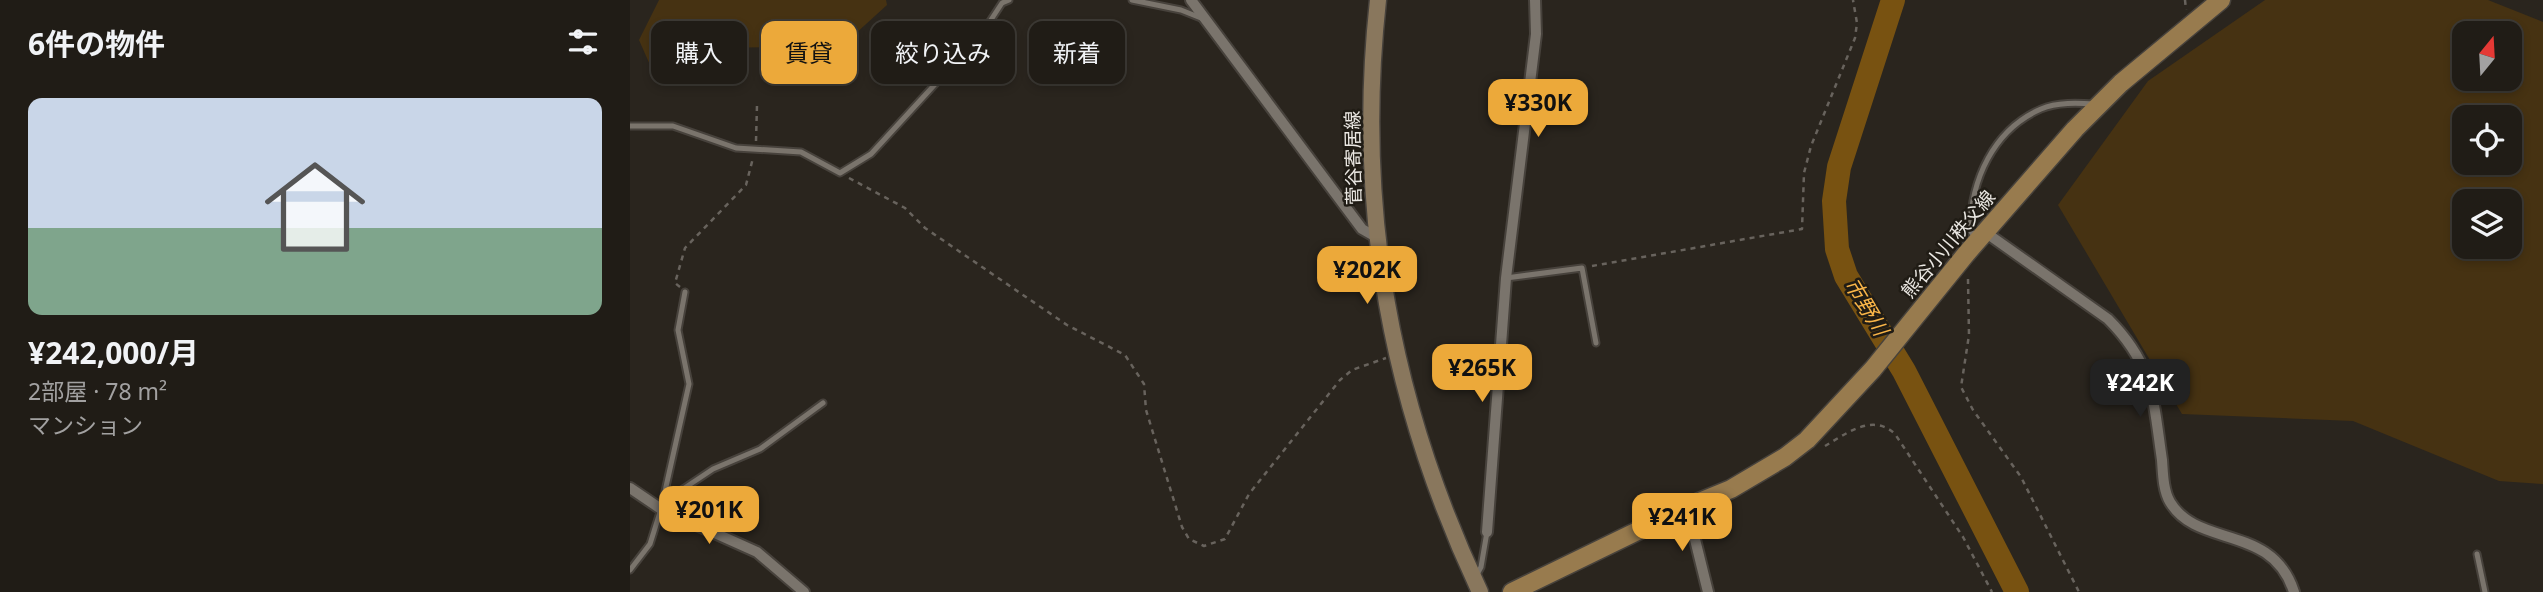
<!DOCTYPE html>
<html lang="ja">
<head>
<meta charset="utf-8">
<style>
	:root { --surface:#201c16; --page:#2d2923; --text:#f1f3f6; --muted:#a2a1a1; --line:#3d3a35; --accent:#eca93a }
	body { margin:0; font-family:"Noto Sans","Noto Sans JP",sans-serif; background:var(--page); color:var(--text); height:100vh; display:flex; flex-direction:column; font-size:26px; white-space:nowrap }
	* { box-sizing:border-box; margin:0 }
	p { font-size:23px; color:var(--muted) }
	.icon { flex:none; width:38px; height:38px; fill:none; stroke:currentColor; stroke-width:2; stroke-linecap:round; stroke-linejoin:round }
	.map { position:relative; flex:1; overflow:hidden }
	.details { display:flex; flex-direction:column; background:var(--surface); width:630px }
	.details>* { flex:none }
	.hud { position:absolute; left:21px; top:21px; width:665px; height:63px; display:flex; gap:14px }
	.needle { width:46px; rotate:18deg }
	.fabs { position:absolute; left:1822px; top:21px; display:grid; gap:14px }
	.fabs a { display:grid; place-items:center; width:70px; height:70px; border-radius:14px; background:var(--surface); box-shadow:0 4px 10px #0003,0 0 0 2px var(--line); font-size:35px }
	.price { position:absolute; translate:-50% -60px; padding:0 16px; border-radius:14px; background:var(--accent); color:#111; font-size:23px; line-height:46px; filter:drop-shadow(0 2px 4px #0008) }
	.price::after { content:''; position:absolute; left:50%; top:42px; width:21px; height:16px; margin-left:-10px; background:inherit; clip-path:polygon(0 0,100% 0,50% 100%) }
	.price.on { background:#222; color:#fff }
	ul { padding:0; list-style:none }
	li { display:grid; align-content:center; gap:14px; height:371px; padding:0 28px }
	li span { display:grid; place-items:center; height:217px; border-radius:14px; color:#555 }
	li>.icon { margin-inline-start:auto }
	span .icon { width:126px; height:126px; fill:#fffc; stroke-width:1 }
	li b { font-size:30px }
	h2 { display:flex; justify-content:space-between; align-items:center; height:84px; padding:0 28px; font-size:30px }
	.tag { padding:0 24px; border-radius:14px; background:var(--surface); box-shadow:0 4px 10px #0003,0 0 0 2px var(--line); font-size:24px; line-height:63px }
	.tag.on { background:var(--accent); color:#111 }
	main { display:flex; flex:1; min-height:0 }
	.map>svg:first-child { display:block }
	.green { fill:#463212; fill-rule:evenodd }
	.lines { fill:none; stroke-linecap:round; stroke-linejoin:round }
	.river { stroke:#785211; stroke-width:24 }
	.service-casing { stroke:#47423c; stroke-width:9 }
	.minor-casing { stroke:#47423c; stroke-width:14 }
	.secondary-casing { stroke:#47423c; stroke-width:19 }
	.primary-casing { stroke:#47423c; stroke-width:21 }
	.path { stroke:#68635d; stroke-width:2.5; stroke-dasharray:5 5; stroke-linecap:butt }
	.service { stroke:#7a746c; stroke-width:5 }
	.minor { stroke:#7a746c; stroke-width:10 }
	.secondary { stroke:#89775d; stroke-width:16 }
	.primary { stroke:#987b4e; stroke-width:18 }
	.labels { text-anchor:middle; stroke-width:5; stroke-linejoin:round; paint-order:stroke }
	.street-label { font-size:19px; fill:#eae7e2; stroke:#201c15 }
	.water-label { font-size:21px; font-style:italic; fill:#f9b548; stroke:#201c15 }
</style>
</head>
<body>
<main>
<section class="details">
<h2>6件の物件<svg class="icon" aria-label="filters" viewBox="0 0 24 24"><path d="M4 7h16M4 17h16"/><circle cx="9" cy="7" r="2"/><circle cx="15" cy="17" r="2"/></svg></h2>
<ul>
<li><span style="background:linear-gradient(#c9d6e8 60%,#7fa58c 0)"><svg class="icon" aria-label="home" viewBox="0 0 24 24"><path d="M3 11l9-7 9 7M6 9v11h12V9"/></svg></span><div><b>¥242,000/月</b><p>2部屋 · 78 m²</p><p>マンション</p></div></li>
</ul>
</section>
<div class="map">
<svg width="1913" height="592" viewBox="0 0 1913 592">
	<rect width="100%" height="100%" fill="#2a251e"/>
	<!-- green -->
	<g class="green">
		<polygon points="29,0 256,0 257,5 224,35 184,20 159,47 79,48 24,74 9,40"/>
		<path d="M 1635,0 L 1858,0 L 1913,22 L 1913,484 L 1869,481 L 1723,421 L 1552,414 L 1428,205 L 1518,81 ZM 1880,33 L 1880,79 L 1834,79 L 1834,33 ZM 1880,117 L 1880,163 L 1834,163 L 1834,117 ZM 1880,201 L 1880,247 L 1834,247 L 1834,201 Z"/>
	</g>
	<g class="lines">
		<!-- river -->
		<polyline class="river" points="1263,0 1209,167 1204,201 1207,249 1216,276 1274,371 1387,592"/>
		<!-- service casing -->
		<g class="service-casing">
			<g id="service">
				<polyline points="502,0 551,10 571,18"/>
				<polyline points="0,126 43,126 106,148 171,152 210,173 241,154 353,32 372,3 379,0"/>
				<path d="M 1346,239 L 1340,230 C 1341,180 1363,130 1411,109 C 1427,102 1448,103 1465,104"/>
				<polyline points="876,278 952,268 966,343"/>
				<polyline points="32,503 83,469 130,449 193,403"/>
				<polyline points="1847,554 1855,592"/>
				<polyline points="0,570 20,544 31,509 59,384 48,330 55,292"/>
				<polyline points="846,576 851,567 857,532"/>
			</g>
		</g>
		<!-- minor casing -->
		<g class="minor-casing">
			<g id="minor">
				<polyline points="561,0 732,229 746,237"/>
				<path d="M 1355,232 L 1478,319 C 1524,365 1523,399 1532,460 C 1533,473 1533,490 1540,502 C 1568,549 1642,523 1664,592"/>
				<polyline points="0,488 31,509 127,552 174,592"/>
				<polyline points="1057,507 1078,592"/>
				<polyline points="857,532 876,278 906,34 905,0"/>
			</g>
		</g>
		<!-- secondary casing -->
		<g class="secondary-casing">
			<path id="secondary" d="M 748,0 C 725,209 761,403 850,592"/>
		</g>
		<!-- primary casing -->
		<g class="primary-casing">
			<polyline id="primary" points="882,592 1057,507 1101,489 1155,457 1177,440 1243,369 1336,254 1445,129 1491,83 1591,0"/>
		</g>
		<!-- path -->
		<g class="path">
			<polyline points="1555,0 1556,10"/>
			<polyline points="126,141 127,105"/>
			<polyline points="219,178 275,208 295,228 437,325 495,355 514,384 516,410 552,527 559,539 574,546 595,539 619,494 710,380 722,370 756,358"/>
			<polyline points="962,266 1172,229 1174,173 1181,146 1225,38 1227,23 1223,0"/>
			<polyline points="1338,279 1339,335 1331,387 1343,410 1391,477 1449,592"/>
			<polyline points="50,287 45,283 55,248 116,185 123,158"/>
			<path d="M 1195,446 C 1217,433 1243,413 1265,434 L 1333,537 L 1362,592"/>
		</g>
		<!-- service -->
		<use href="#service" class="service"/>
		<!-- minor -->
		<use href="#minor" class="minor"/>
		<!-- secondary -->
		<use href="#secondary" class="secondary"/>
		<!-- primary -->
		<use href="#primary" class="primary"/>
	</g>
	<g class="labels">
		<!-- street labels -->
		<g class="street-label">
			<text transform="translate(723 158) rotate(-91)" y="7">菅谷寄居線</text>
			<text transform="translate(1318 244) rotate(-50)" y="7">熊谷小川秩父線</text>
		</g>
		<!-- water labels -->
		<g class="water-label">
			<text transform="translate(1236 307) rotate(59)" y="7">市野川</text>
		</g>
	</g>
</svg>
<div class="fabs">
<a><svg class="needle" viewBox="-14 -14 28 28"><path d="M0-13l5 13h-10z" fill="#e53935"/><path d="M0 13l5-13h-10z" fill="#a2a1a1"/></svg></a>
<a><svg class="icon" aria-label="locate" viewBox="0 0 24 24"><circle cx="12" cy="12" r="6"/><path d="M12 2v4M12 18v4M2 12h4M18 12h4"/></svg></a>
<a><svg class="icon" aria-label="layers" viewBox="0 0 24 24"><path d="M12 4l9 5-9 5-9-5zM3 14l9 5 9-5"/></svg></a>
</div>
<b class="price" style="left:908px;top:139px">¥330K</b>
<b class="price" style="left:737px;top:306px">¥202K</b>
<b class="price" style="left:852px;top:404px">¥265K</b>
<b class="price on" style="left:1510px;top:419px">¥242K</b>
<b class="price" style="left:79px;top:546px">¥201K</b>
<b class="price" style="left:1052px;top:553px">¥241K</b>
<div class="hud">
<a class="tag">購入</a>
<a class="tag on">賃貸</a>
<a class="tag">絞り込み</a>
<a class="tag">新着</a>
</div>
</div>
</main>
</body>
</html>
